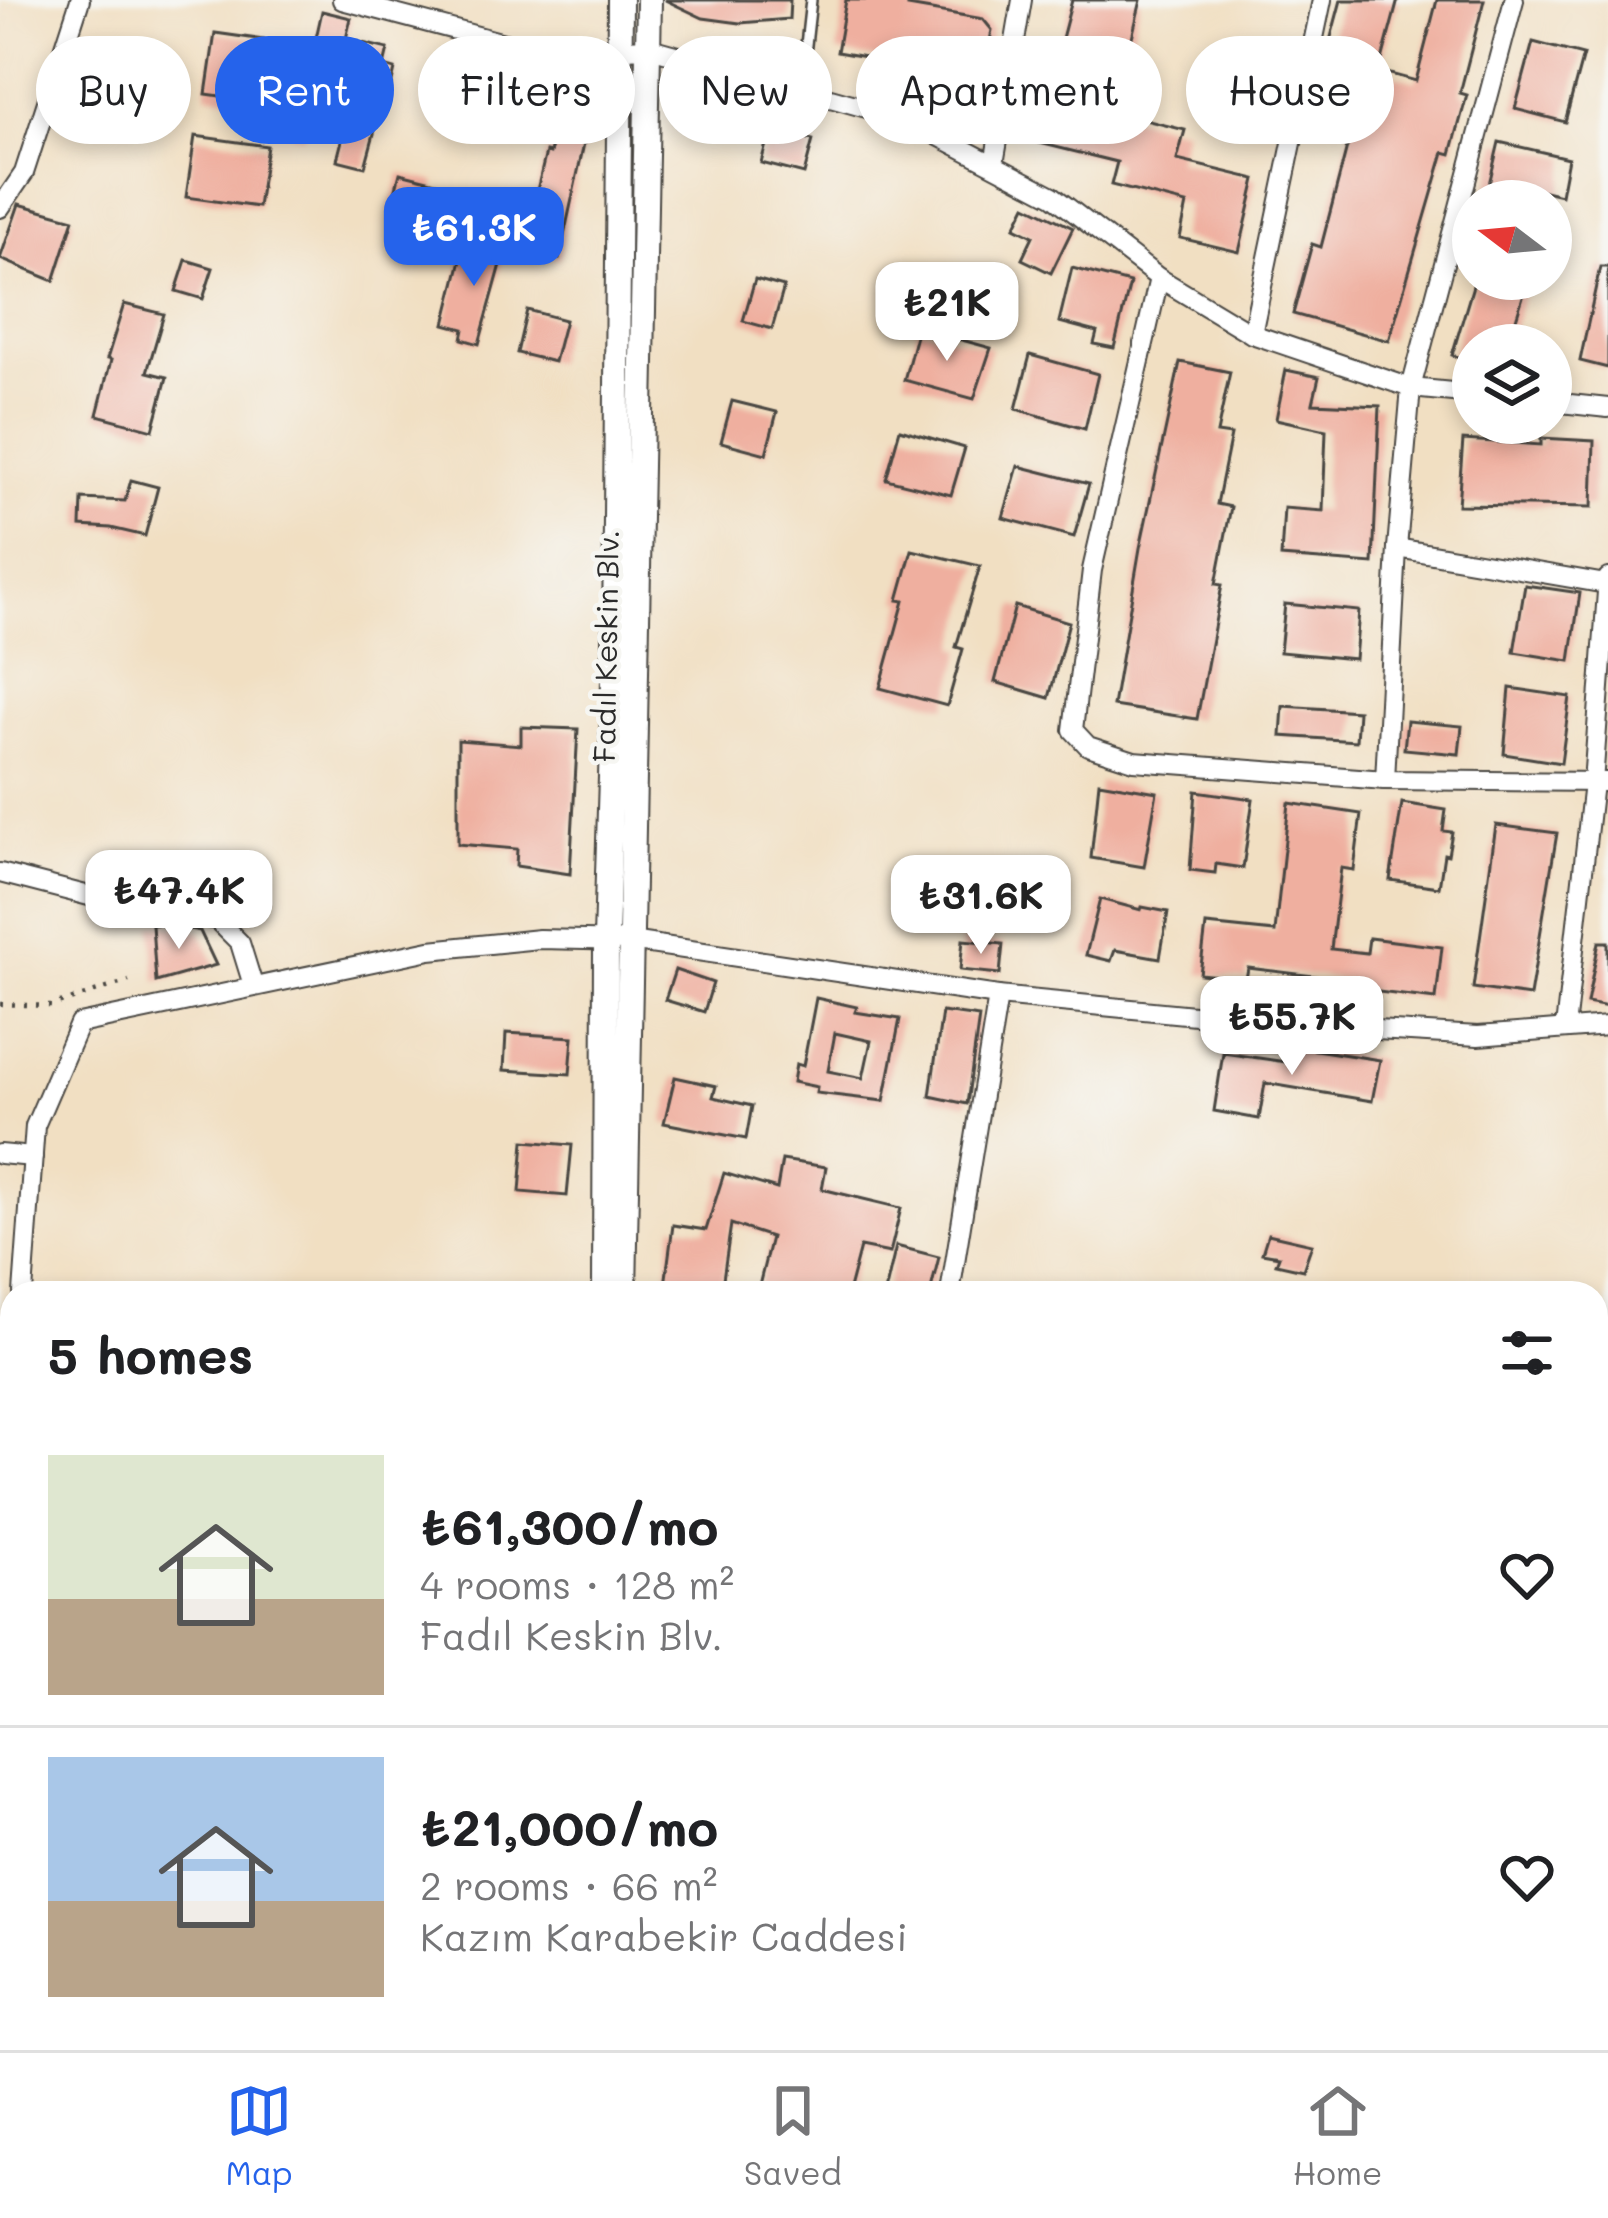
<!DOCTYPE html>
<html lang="en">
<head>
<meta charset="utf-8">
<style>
	:root { --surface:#fff; --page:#f6f6f6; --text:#202124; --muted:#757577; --line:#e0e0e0; --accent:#2563eb }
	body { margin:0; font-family:Mali,sans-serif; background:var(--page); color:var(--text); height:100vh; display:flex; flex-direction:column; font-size:45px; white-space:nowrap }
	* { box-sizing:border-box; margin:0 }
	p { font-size:39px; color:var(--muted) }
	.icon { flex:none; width:66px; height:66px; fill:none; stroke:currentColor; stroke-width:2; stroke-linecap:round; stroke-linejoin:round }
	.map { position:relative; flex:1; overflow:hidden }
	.sheet { position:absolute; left:0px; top:1281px; width:1608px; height:771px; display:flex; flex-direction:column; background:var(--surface); border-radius:36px 36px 0 0; box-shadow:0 6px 18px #0003 }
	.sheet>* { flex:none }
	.hud { position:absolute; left:36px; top:36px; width:1536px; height:108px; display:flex; gap:24px }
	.needle { width:78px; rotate:286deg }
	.fabs { position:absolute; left:1452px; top:180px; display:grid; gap:24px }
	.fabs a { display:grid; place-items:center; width:120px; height:120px; border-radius:50%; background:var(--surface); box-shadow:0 6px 18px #0003; font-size:60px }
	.price { position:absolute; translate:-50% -102px; padding:0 27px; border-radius:24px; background:#fff; color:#222; font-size:39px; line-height:78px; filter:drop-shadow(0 3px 6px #0008) }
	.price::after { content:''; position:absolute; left:50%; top:72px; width:36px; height:27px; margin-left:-18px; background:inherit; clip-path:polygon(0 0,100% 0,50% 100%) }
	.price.on { background:var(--accent); color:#fff }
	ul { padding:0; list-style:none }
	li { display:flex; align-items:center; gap:36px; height:300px; padding:0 48px }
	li+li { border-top:3px solid var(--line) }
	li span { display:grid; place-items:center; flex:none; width:336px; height:240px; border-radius:0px; color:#555 }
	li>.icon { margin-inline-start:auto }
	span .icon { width:144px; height:144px; fill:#fffc; stroke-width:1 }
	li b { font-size:51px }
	h2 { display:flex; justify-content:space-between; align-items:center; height:144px; padding:0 48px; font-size:51px }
	.chip { padding:0 42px; border-radius:54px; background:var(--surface); box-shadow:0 6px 18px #0003; font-size:42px; line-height:108px }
	.chip.on { background:var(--accent); color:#fff }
	.menu { display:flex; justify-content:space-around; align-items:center; height:168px; border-top:3px solid var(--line); background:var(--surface); font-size:33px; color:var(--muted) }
	.menu a { display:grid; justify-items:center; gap:6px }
	.menu .on { color:var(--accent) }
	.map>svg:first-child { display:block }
	.building { fill:#efaf9f; fill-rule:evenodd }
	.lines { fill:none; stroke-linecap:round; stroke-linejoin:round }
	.service-casing { stroke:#494642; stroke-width:14 }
	.minor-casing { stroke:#494642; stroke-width:22 }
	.tertiary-casing { stroke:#494642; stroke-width:28 }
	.path { stroke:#494642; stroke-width:4.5; stroke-dasharray:3 9; stroke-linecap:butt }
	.service { stroke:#fff; stroke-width:9 }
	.minor { stroke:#fff; stroke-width:18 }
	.tertiary { stroke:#fff; stroke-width:24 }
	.labels { text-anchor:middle; stroke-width:9; stroke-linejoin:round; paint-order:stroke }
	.street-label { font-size:30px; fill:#2b2b2b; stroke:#f6f6f2 }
</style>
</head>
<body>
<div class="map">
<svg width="1608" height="2050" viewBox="0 0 1608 2050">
	<rect width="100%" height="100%" fill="#f6f6f2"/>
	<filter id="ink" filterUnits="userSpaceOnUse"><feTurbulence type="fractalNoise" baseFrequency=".00833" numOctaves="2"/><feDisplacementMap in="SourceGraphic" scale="24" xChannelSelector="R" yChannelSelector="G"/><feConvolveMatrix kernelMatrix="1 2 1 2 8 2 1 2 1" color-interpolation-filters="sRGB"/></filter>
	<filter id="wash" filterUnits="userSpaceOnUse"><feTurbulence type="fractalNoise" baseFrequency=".004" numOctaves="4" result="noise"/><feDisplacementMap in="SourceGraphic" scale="48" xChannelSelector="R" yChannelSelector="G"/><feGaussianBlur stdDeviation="2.7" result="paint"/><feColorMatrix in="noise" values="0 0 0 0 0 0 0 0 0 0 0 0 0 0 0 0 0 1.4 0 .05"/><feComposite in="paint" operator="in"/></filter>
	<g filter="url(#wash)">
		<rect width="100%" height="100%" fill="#f1dfc2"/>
		<g id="blocks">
			<!-- building -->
			<g class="building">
				<polygon points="665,0 790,0 789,19 740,23 703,18"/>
				<polygon points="846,0 909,0 908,6 983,19 992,30 983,79 969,88 932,80 916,66 837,52"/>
				<polygon points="1072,0 1141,0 1129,50 1104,87 1115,89 1109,111 1185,130 1177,160 1256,179 1239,252 1180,238 1187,204 1111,185 1117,162 1035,142"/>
				<polygon points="1341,0 1398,0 1379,71 1416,81 1437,0 1484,0 1460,93 1467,95 1451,154 1444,152 1389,341 1293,314 1312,244 1321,247 1352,128 1345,126 1365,50 1330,41"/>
				<polygon points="322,11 351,18 346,39 388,49 384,66 395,69 384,117 379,115 365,167 337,160 350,109 313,100 304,137 278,131 284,105 206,94 215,33 314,47"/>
				<polygon points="1225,42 1280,52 1271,101 1215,90"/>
				<polygon points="1533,42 1583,55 1565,122 1515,109"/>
				<polygon points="449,50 513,72 502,105 469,94 462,123 438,117"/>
				<polygon points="569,81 596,88 559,259 523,250 546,152 550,153"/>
				<polygon points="770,129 813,140 804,174 761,163"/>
				<polygon points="195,136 267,146 258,207 186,197"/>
				<polygon points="1499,142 1568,158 1561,195 1528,187 1525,201 1485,201"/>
				<polygon points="400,173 436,182 426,220 390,211"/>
				<polygon points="19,204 74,219 54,281 0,259"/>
				<polygon points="1026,205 1073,228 1051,273 1022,259 1033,236 1015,227"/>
				<polygon points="466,240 505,250 479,344 462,339 464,329 445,324"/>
				<polygon points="186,260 213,268 203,299 176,291"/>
				<polygon points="1600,267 1608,267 1608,368 1580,361"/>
				<polygon points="1072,268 1130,283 1114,348 1094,344 1097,332 1059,322"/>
				<polygon points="755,279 784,287 772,329 743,321"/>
				<polygon points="1475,279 1492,279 1525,290 1508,345 1473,345 1473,362 1452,355"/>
				<polygon points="124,304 164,314 147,372 167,377 153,430 97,415 111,360 107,359"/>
				<polygon points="527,310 565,320 554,362 517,353"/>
				<polygon points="918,328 991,348 974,399 904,380"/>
				<polygon points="1030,355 1098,374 1085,429 1016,409"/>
				<polygon points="1180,362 1230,372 1217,433 1231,435 1217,504 1231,507 1216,584 1222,585 1197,719 1113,706 1140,548"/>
				<polygon points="1286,370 1319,377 1313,403 1380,406 1373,564 1281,557 1284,508 1323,511 1326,430 1276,419"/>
				<polygon points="732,401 777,412 766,454 721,442"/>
				<polygon points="900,429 965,448 951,495 886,479"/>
				<polygon points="1541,438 1594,441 1592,507 1458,505 1463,440 1541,445"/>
				<polygon points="1018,466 1089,484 1074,537 1003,518"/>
				<polygon points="131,480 158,487 145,536 111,528 81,526 82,499 125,501"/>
				<polygon points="912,550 980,566 956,647 963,649 947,706 880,688 904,601 898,600"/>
				<polygon points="1525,585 1580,593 1570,661 1514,652"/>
				<polygon points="1285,604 1359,611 1355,659 1280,652"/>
				<polygon points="1015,606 1069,622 1049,698 995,682"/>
				<polygon points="1510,688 1570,697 1561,763 1504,754"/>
				<polygon points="1283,706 1358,711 1356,741 1281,736"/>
				<polygon points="1407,721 1462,726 1459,754 1404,749"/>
				<polygon points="521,727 578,729 570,874 516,866 517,849 458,844 458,740 521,745"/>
				<polygon points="1099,782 1157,792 1144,867 1091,858"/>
				<polygon points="1196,791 1253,799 1243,868 1216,864 1215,873 1190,870"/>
				<polygon points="1289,803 1361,814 1354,870 1341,868 1331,949 1367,953 1369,938 1442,947 1436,999 1362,990 1363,982 1248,968 1246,979 1200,974 1206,925 1275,932"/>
				<polygon points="1402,803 1446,810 1443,831 1452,832 1448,855 1444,854 1439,887 1390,880"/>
				<polygon points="1496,825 1557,833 1530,996 1473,988"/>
				<polygon points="1100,899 1141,910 1142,907 1168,912 1160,958 1115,950 1111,961 1086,955"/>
				<polygon points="162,924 200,931 216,965 156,982 152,925"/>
				<polygon points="963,940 1003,944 1000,974 960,970"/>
				<polygon points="1599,942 1608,942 1608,1007 1587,1003"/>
				<polygon points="675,970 713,983 704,1012 665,1000"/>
				<path d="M 816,998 L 857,1007 L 855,1012 L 900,1019 L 884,1101 L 816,1093 L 817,1087 L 793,1082 L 796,1064 L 803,1066 ZM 835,1033 L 871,1041 L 863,1078 L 828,1071 Z"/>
				<polygon points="942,1012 979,1017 967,1104 930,1096"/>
				<polygon points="506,1033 573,1037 570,1074 504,1070"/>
				<polygon points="1290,1046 1380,1060 1372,1101 1265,1083 1259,1119 1214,1111 1223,1053 1286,1062"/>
				<polygon points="675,1077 716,1086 713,1097 752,1106 746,1139 664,1123"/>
				<polygon points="524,1141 572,1145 567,1196 520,1192"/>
				<polygon points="782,1160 826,1167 822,1189 901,1208 890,1253 860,1247 848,1293 787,1293 759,1286 771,1237 731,1224 721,1293 664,1293 673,1225 706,1230 724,1173 777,1189"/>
				<polygon points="1268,1234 1312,1244 1303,1270 1276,1264 1279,1256 1262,1253"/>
				<polygon points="896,1246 939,1257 930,1293 885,1293"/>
			</g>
		</g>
	</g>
	<g filter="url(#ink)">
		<use href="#blocks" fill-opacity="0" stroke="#494642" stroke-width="3"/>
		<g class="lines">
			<!-- service casing -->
			<g class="service-casing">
				<polyline id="service" points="801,90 811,0"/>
			</g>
			<!-- minor casing -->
			<g class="minor-casing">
				<g id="minor">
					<polyline points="342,0 538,52 650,48 906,119 1053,196 1159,278 1252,334 1411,388 1473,394"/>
					<polyline points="994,164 1022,0"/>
					<polyline points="0,208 24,173 80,0"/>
					<polyline points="1159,278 1092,570 1073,730 1088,746 1134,761 1385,780 1608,782"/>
					<polyline points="1252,334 1322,0"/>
					<polyline points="1551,402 1608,408"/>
					<polyline points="1397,548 1411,388 1514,0"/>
					<polyline points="1385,780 1397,548 1606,584"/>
					<polyline points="0,873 97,898 217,920 240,943 253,985"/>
					<polyline points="998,996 1309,1026 1478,1036 1608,1026"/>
					<polyline points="1565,1028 1593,783 1608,578"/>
					<polyline points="0,1154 33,1157"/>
					<polyline points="23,1293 35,1126 79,1024 430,950 539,939 630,941 998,996 950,1293"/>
					<polyline points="0,1566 12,1508"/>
					<polyline points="0,1771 12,1792"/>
					<polyline points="17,2050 19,2040"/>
				</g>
			</g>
			<!-- tertiary casing -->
			<g class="tertiary-casing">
				<g id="tertiary">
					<polyline points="605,1293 606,939 615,647 620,0"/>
					<polyline points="624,1293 649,0"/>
					<polyline points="605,2040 605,2050"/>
					<polyline points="630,2050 630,2040"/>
				</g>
			</g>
			<!-- path -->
			<polyline class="path" points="0,1004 51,1006 129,981"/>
			<!-- service -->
			<use href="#service" class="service"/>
			<!-- minor -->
			<use href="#minor" class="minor"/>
			<!-- tertiary -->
			<use href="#tertiary" class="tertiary"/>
		</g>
	</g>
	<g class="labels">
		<!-- street labels -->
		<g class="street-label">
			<text transform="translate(607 646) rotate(-89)" y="10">Fadıl Keskin Blv.</text>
		</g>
	</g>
</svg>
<div class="fabs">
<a><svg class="needle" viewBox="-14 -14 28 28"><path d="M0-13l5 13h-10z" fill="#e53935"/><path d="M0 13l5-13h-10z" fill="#757577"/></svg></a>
<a><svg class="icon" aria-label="layers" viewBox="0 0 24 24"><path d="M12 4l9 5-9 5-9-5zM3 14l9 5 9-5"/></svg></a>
</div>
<b class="price on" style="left:474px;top:289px">₺61.3K</b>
<b class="price" style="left:947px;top:364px">₺21K</b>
<b class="price" style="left:179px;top:952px">₺47.4K</b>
<b class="price" style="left:981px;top:957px">₺31.6K</b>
<b class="price" style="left:1292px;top:1078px">₺55.7K</b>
<div class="hud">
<a class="chip">Buy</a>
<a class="chip on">Rent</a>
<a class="chip">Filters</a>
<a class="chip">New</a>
<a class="chip">Apartment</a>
<a class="chip">House</a>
</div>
<section class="sheet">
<h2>5 homes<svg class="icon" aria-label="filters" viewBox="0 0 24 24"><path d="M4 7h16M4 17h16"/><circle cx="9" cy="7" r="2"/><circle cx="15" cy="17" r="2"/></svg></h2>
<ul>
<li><span style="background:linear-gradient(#dfe7d0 60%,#b9a48a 0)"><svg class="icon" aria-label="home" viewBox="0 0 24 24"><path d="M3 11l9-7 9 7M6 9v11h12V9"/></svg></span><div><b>₺61,300/mo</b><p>4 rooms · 128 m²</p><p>Fadıl Keskin Blv.</p></div><svg class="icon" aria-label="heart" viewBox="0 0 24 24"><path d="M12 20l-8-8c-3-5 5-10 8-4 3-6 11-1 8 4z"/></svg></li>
<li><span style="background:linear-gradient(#a9c7e8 60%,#b9a48a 0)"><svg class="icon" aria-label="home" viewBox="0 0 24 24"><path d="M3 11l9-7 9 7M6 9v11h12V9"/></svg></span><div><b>₺21,000/mo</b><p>2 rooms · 66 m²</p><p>Kazım Karabekir Caddesi</p></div><svg class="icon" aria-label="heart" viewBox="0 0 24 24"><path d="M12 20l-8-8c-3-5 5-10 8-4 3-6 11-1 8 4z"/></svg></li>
</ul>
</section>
</div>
<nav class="menu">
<a class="on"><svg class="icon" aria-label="map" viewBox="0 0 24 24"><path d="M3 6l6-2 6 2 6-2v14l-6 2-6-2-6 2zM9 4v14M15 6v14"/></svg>Map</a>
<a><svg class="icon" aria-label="saved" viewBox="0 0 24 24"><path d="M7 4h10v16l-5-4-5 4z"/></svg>Saved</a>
<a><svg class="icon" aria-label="home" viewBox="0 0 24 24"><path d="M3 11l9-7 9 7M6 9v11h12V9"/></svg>Home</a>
</nav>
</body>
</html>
